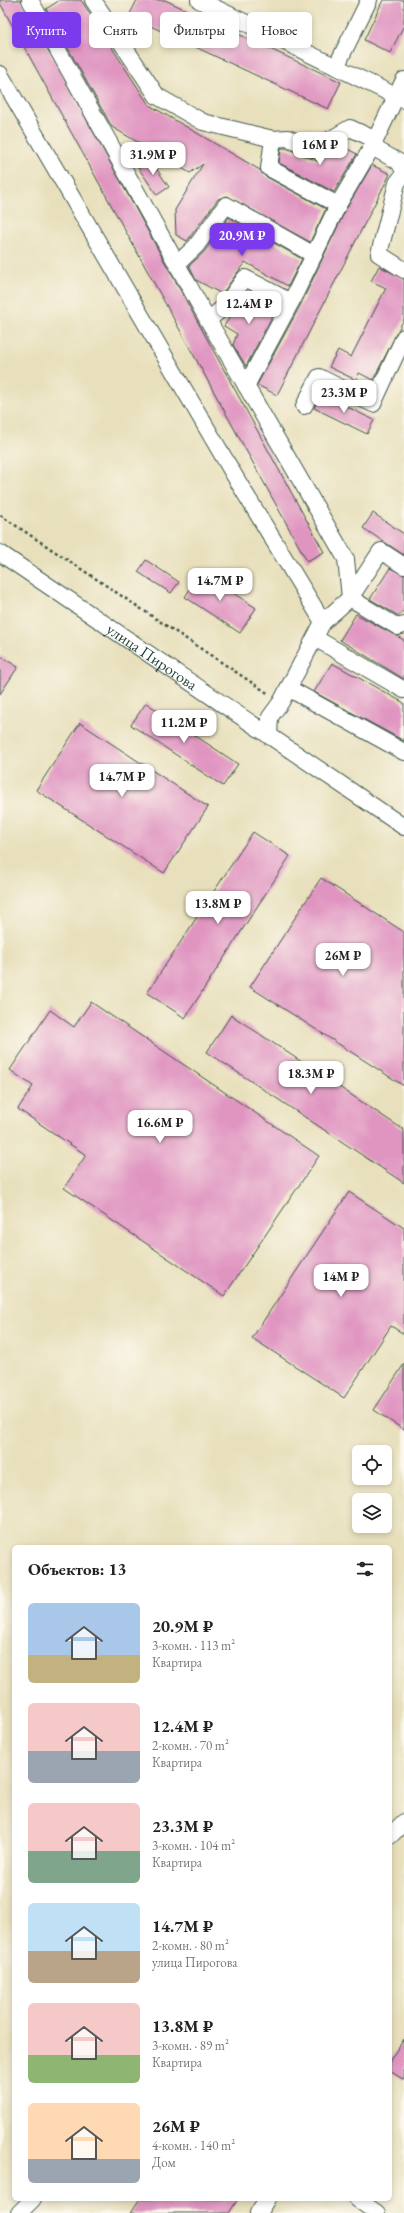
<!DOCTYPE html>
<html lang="ru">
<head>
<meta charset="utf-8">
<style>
	:root { --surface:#fff; --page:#f6f6f6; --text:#222; --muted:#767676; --accent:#7c3aed }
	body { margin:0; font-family:"EB Garamond",serif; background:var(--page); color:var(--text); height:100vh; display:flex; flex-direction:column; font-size:15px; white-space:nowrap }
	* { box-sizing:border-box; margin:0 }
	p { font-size:13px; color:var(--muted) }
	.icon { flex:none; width:22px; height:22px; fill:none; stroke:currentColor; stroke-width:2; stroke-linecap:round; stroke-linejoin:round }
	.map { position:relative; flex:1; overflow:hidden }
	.details { position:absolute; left:12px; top:1545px; width:380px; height:656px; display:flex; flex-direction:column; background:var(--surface); border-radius:6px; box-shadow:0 2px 6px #0003 }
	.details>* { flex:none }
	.hud { position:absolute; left:12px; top:12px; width:380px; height:36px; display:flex; gap:8px }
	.controls { position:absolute; left:352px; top:1445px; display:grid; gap:8px }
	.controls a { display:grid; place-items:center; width:40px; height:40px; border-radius:6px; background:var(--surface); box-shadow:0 2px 6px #0003; font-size:20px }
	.price { position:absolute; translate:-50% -34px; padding:0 9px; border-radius:8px; background:#fff; color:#222; font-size:13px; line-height:26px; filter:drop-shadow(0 1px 2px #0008) }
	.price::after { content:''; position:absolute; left:50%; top:24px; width:12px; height:9px; margin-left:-6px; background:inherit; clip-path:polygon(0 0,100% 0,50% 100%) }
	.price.selected { background:var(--accent); color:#fff }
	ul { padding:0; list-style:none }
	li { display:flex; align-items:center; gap:12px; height:100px; padding:0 16px }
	li span { display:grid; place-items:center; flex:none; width:112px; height:80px; border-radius:6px; color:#555 }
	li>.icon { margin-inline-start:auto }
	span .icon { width:48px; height:48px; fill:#fffc; stroke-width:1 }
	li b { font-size:17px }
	h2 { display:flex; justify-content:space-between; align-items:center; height:48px; padding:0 16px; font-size:17px }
	.pill { padding:0 14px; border-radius:6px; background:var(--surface); box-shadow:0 2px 6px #0003; font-size:14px; line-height:36px }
	.pill.selected { background:var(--accent); color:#fff }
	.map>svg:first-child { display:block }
	.building { fill:#e095c1 }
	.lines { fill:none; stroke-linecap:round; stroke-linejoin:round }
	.minor-casing { stroke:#3d5548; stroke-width:18 }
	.path { stroke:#3d5548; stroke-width:2.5; stroke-dasharray:3 3; stroke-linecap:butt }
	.minor { stroke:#fff; stroke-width:16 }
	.labels { text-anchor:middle; stroke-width:3; stroke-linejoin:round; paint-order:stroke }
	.street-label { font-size:16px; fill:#1f3d34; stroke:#fbf7ec }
</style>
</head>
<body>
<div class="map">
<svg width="404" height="2213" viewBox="0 0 404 2213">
	<rect width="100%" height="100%" fill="#fbf7ec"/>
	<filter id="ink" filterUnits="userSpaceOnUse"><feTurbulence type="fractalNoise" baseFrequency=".025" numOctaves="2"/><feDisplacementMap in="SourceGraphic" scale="8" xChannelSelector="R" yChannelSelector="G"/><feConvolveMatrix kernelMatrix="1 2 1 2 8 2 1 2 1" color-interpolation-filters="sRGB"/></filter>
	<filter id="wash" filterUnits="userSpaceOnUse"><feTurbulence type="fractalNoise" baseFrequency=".012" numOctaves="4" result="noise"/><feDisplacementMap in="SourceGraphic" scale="16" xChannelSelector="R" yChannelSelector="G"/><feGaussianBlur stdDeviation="0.9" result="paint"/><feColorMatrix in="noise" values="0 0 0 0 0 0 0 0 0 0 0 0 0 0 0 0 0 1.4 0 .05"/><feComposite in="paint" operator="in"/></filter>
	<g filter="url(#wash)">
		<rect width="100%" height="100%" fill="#e8e0bc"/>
		<g id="blocks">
			<!-- building -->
			<g class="building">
				<polygon points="0,0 21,0 324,552 307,561 0,3"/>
				<polygon points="60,0 81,0 149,105 260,170 265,176 326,209 310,242 227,196 218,199 187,241 176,235 175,210 203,164 190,173 112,127 46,9"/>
				<polygon points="137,0 165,0 341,82 328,109 129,16"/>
				<polygon points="383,0 404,0 404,25 390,53 364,40"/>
				<polygon points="340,145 357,154 334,192 279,163 281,148 286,148 320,162 325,154"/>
				<polygon points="149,158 169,187 157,195 137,166"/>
				<polygon points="372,165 390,174 277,395 257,385 300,306 346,209"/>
				<polygon points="229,217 302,259 288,286 245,262 222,294 196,280 189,266 204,252"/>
				<polygon points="379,266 404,279 404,319 373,380 359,373 356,380 329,367 338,350 351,357 386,288 371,281"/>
				<polygon points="246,293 276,309 246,366 233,345 237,334 224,326"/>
				<polygon points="321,394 374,420 367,434 314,408"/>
				<polygon points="373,513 404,534 404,555 363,528"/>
				<polygon points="146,560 179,582 171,593 138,572"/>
				<polygon points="390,568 404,575 404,610 399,616 370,599"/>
				<polygon points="201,572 256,608 240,633 185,597"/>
				<polygon points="356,614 404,640 404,679 340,640"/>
				<polygon points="0,656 18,667 0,694"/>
				<polygon points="332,663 404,703 404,741 314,692"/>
				<polygon points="146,703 238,764 223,786 131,725"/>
				<polygon points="80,723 208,807 164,873 36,790"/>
				<polygon points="253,832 290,856 185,1018 147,993"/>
				<polygon points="321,878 404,932 404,1086 250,987"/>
				<polygon points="91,1002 319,1156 224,1296 64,1188 86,1155 18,1109 33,1086 10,1070 50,1010 74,1027"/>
				<polygon points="231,1015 404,1130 404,1183 207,1052"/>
				<polygon points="349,1192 404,1228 404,1334 391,1326 344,1398 252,1338"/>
				<polygon points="404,1364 404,1430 374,1410"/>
				<polygon points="404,2039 404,2080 390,2071 390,2060"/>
				<polygon points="140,2199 238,2199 229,2213 130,2213"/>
			</g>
		</g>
	</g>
	<g filter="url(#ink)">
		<use href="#blocks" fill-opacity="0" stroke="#3d5548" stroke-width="1"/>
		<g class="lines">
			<!-- minor casing -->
			<g class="minor-casing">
				<g id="minor">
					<polyline points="30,0 208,320 346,559 350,598 381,551 404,566"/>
					<polyline points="93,0 157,96 203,122 273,139 269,168 338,205 372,147"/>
					<polyline points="199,0 404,100"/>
					<polyline points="336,67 369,0"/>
					<polyline points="0,74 237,480 323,622 281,702 270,717 269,736"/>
					<polyline points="404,80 372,147 399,162 404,171"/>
					<polyline points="273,139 288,138 314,149 350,128 374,139"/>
					<polyline points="404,174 397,183 379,254 404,270"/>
					<polyline points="177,264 196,246 226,205 314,255 338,205"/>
					<polyline points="208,320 223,308 245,278 291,302 314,255"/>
					<polyline points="246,386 291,302"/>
					<polyline points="304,406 319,377 373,404 404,337"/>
					<path id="s1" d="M 0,553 L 404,827"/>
					<polyline points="323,622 350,598 398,627 404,625"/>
					<polyline points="315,638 404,690"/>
					<polyline points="288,688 404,752"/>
					<polyline points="390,1836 404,1822"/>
					<polyline points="357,2199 377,2213"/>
					<polyline points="19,2213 33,2199"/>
					<polyline points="258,2213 267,2199"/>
				</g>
			</g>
			<!-- path -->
			<polyline class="path" points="0,515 269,694"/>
			<!-- minor -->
			<use href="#minor" class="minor"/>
		</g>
	</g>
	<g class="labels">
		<!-- street labels -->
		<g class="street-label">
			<text dy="6" stroke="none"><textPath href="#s1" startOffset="184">улица Пирогова</textPath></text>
		</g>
	</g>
</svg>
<div class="controls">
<a><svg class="icon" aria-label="locate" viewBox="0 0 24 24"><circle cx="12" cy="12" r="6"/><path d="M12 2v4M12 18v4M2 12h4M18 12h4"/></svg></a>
<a><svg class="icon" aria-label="layers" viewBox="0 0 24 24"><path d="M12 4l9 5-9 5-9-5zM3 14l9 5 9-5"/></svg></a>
</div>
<b class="price" style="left:320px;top:166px">16M ₽</b>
<b class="price" style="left:153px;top:176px">31.9M ₽</b>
<b class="price selected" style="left:242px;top:257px">20.9M ₽</b>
<b class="price" style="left:249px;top:325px">12.4M ₽</b>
<b class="price" style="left:344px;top:414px">23.3M ₽</b>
<b class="price" style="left:220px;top:602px">14.7M ₽</b>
<b class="price" style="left:184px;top:744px">11.2M ₽</b>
<b class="price" style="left:122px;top:798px">14.7M ₽</b>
<b class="price" style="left:218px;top:925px">13.8M ₽</b>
<b class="price" style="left:343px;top:977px">26M ₽</b>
<b class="price" style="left:311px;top:1095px">18.3M ₽</b>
<b class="price" style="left:160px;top:1144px">16.6M ₽</b>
<b class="price" style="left:341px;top:1298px">14M ₽</b>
<div class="hud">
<a class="pill selected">Купить</a>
<a class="pill">Снять</a>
<a class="pill">Фильтры</a>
<a class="pill">Новое</a>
</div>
<section class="details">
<h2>Объектов: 13<svg class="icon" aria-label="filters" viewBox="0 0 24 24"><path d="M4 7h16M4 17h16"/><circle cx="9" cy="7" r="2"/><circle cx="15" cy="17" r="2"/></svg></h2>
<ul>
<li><span style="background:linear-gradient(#a9c7e8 65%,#c2b280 0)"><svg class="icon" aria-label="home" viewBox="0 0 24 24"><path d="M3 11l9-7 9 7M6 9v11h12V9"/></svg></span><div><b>20.9M ₽</b><p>3-комн. · 113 m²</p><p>Квартира</p></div></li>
<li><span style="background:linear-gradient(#f6c9c9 60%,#9aa5b1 0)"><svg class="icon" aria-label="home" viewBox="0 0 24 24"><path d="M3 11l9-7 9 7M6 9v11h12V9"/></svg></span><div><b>12.4M ₽</b><p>2-комн. · 70 m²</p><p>Квартира</p></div></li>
<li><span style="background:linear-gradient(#f6c9c9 60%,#7fa58c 0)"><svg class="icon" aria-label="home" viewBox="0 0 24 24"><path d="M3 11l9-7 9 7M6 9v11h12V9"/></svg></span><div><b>23.3M ₽</b><p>3-комн. · 104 m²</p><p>Квартира</p></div></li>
<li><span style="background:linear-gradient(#bfe0f5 60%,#b9a48a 0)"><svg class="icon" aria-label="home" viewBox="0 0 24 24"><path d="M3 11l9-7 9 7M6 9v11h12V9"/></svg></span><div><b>14.7M ₽</b><p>2-комн. · 80 m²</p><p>улица Пирогова</p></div></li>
<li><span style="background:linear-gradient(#f6c9c9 65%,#8fb573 0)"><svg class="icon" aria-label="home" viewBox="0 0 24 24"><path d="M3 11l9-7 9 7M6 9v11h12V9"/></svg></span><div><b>13.8M ₽</b><p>3-комн. · 89 m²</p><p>Квартира</p></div></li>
<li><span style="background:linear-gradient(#ffd9b3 70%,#9aa5b1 0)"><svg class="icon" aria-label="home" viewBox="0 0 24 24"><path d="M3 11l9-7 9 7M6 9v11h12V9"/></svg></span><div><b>26M ₽</b><p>4-комн. · 140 m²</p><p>Дом</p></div></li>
</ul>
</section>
</div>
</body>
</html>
